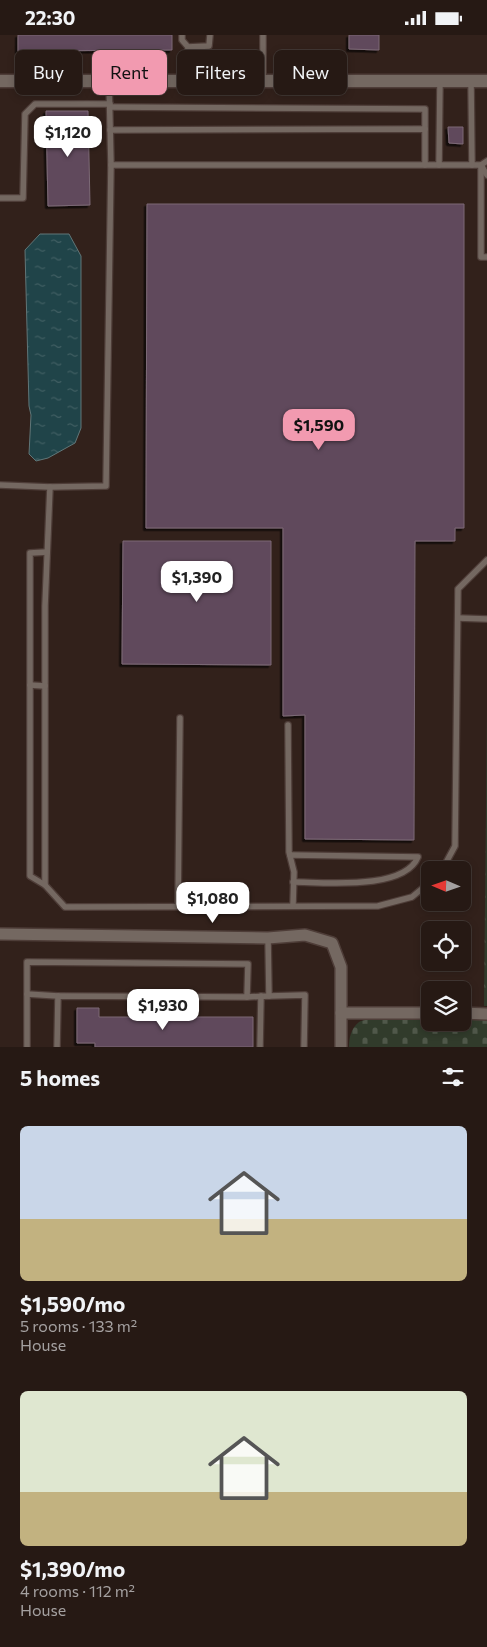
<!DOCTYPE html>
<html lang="en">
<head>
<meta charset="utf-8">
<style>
	:root { --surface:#261914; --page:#322622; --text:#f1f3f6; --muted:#a4a0a0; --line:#423834; --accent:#f29ab0 }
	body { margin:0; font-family:Commissioner,sans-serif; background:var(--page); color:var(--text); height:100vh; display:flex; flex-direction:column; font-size:19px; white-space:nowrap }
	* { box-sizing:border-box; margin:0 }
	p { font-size:16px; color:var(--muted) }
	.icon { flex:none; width:28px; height:28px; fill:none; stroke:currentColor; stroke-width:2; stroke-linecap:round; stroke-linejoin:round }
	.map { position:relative; height:1012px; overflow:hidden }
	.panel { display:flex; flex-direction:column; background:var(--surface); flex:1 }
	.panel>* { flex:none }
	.banner { position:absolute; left:15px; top:15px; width:458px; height:45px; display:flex; gap:10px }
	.needle { width:32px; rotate:272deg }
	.buttons { position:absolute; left:421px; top:826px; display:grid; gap:10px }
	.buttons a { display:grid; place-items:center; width:50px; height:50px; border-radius:8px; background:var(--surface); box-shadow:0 2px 8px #0003,0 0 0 1px var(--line); font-size:25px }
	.price { position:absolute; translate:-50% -42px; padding:0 11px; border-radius:10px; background:#fff; color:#222; font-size:16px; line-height:32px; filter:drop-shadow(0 1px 2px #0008) }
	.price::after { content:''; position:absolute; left:50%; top:30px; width:15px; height:11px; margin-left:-8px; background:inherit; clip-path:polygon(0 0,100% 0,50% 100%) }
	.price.selected { background:var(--accent); color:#111 }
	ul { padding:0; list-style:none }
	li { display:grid; align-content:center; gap:10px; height:265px; padding:0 20px }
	li span { display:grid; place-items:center; height:155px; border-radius:8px; color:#555 }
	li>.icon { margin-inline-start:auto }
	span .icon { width:90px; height:90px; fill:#fffc; stroke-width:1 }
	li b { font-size:21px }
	h2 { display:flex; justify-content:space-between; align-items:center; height:60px; padding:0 20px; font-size:21px }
	.pill { padding:0 18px; border-radius:8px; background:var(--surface); box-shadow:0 2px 8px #0003,0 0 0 1px var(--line); font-size:18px; line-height:45px }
	.pill.selected { background:var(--accent); color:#111 }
	.status { display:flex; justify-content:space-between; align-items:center; height:35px; padding:0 25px; background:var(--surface); direction:ltr }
	.status svg { height:14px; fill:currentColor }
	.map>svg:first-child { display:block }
	.cemetery { fill:url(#cemetery-stones) }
	.park { fill:url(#park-crowns) }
	.water { fill:url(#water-ripples); stroke:#607678 }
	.building { fill:#61495b; stroke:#7c6a77; filter:url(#shadow) }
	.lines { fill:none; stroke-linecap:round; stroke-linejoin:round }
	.service-casing { stroke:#4e3d38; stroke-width:8 }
	.minor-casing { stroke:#4e3d38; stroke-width:14 }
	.tertiary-casing { stroke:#4e3d38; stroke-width:15 }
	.service { stroke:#746861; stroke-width:5.5 }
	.minor { stroke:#746861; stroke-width:11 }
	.tertiary { stroke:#746861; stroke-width:12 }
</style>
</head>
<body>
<div class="status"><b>22:30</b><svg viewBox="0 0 49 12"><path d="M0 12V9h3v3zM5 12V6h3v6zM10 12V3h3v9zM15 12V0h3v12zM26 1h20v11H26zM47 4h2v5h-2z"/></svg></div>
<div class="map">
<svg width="487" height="1012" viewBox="0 0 487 1012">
	<defs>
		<pattern id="cemetery-stones" width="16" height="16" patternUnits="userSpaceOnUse" patternTransform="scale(1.25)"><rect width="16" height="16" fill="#313b2b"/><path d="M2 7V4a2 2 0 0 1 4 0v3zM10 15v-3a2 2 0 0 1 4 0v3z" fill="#50584a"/></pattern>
		<pattern id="park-crowns" width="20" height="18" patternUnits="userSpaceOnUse" patternTransform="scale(1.25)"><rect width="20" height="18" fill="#313b2b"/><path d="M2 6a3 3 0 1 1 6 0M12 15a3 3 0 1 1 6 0" fill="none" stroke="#50584a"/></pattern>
		<pattern id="water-ripples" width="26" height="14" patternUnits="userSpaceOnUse" patternTransform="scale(1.25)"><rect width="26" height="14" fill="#204449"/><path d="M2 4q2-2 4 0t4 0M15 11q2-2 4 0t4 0" fill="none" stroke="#415f63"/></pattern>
		<filter id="shadow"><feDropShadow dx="-2.5" dy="2.5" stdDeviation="0" flood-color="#0009"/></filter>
	</defs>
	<rect width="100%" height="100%" fill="#32211b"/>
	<!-- cemetery -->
	<path class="cemetery" d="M 430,984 L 430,988 L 462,988 L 463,984 L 487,984 L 487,1012 L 349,1012 C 349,1003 351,993 359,987 C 368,981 416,984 430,984 Z"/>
	<!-- park -->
	<polygon class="park" points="487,672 487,971 484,971"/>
	<!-- water -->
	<polygon class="water" points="40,199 69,199 81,221 81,393 75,408 48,423 36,426 29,419 31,380 29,371 25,215"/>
	<!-- building -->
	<g class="building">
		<polygon points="18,0 172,0 172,15 18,16"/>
		<polygon points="349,0 379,0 379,15 349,14"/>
		<polygon points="46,76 88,76 90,170 48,171"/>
		<polygon points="448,92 463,92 463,109 449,108"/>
		<polygon points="147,169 464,169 464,493 455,493 455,506 415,506 414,805 305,804 305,680 283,681 283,493 146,493"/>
		<polygon points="123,506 271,506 271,630 122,629"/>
		<polygon points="77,973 99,973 99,982 253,982 253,1012 95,1012 95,1008 77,1008"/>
	</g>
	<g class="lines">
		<!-- service casing -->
		<g class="service-casing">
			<g id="service">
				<polyline points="182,0 182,5 188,12"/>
				<polyline points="263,0 263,47"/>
				<polyline points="109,46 111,130 481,130 487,140"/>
				<polyline points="188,46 188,12 209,11 210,0"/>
				<polyline points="471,47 472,130"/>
				<polyline points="110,72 425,74 425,94"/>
				<polyline points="110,95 425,94 425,130"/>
				<polyline points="487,126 481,130 481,222 487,222"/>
				<polyline points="439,130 440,46"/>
				<polyline points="0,163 23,163 25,79 35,69 110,69"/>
				<polyline points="0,450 50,452 45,571 45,850 65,872 378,871 412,862 430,847"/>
				<polyline points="50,452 106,451 111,130"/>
				<polyline points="458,583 487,584"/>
				<polyline points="30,650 45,651"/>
				<polyline points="288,690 289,817 294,837 293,870"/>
				<path d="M 290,820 L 418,822 C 404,856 323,847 293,847"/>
				<polyline points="442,835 455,811 458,554 487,525"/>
				<polyline points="45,850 30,841 30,518 47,517"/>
				<polyline points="178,871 180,683"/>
				<polyline points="27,959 58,961"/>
				<polyline points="269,961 305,960 304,1012"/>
				<polyline points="27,1012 27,927 248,929 247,962 269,961 268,903"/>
				<polyline points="57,1012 58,961 247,962"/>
				<polyline points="260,1012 261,961"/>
			</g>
		</g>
		<!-- minor casing -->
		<g class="minor-casing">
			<g id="minor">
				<polyline points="0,899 268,903 305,900 332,908 341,932 341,1012"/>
				<polyline points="341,978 430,978"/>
				<polyline points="462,978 487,979"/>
			</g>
		</g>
		<!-- tertiary casing -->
		<g class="tertiary-casing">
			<polyline id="tertiary" points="0,46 487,46"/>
		</g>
		<!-- service -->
		<use href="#service" class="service"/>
		<!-- minor -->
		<use href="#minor" class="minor"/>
		<!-- tertiary -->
		<use href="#tertiary" class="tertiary"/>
	</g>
</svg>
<div class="buttons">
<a><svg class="needle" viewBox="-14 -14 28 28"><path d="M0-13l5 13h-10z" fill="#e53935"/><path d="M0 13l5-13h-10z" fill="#a4a0a0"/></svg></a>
<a><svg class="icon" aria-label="locate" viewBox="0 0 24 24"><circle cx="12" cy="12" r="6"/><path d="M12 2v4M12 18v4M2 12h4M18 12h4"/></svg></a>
<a><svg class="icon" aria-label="layers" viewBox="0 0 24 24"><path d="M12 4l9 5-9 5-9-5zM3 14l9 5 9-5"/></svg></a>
</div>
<b class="price" style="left:68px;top:123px">$1,120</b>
<b class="price selected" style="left:319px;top:416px">$1,590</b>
<b class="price" style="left:197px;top:568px">$1,390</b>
<b class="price" style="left:213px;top:889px">$1,080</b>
<b class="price" style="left:163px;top:996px">$1,930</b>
<div class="banner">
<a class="pill">Buy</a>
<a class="pill selected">Rent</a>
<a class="pill">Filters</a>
<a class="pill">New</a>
</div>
</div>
<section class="panel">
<h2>5 homes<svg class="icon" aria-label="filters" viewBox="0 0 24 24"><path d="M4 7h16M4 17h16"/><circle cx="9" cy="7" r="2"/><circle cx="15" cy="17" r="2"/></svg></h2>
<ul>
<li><span style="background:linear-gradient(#c9d6e8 60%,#c2b280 0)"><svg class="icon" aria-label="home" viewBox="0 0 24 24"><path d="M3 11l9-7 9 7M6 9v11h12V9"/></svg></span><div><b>$1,590/mo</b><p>5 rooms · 133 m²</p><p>House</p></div></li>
<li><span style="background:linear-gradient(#dfe7d0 65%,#c2b280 0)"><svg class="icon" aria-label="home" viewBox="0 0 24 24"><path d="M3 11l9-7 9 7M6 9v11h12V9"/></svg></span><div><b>$1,390/mo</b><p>4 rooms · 112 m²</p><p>House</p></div></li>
</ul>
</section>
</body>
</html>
